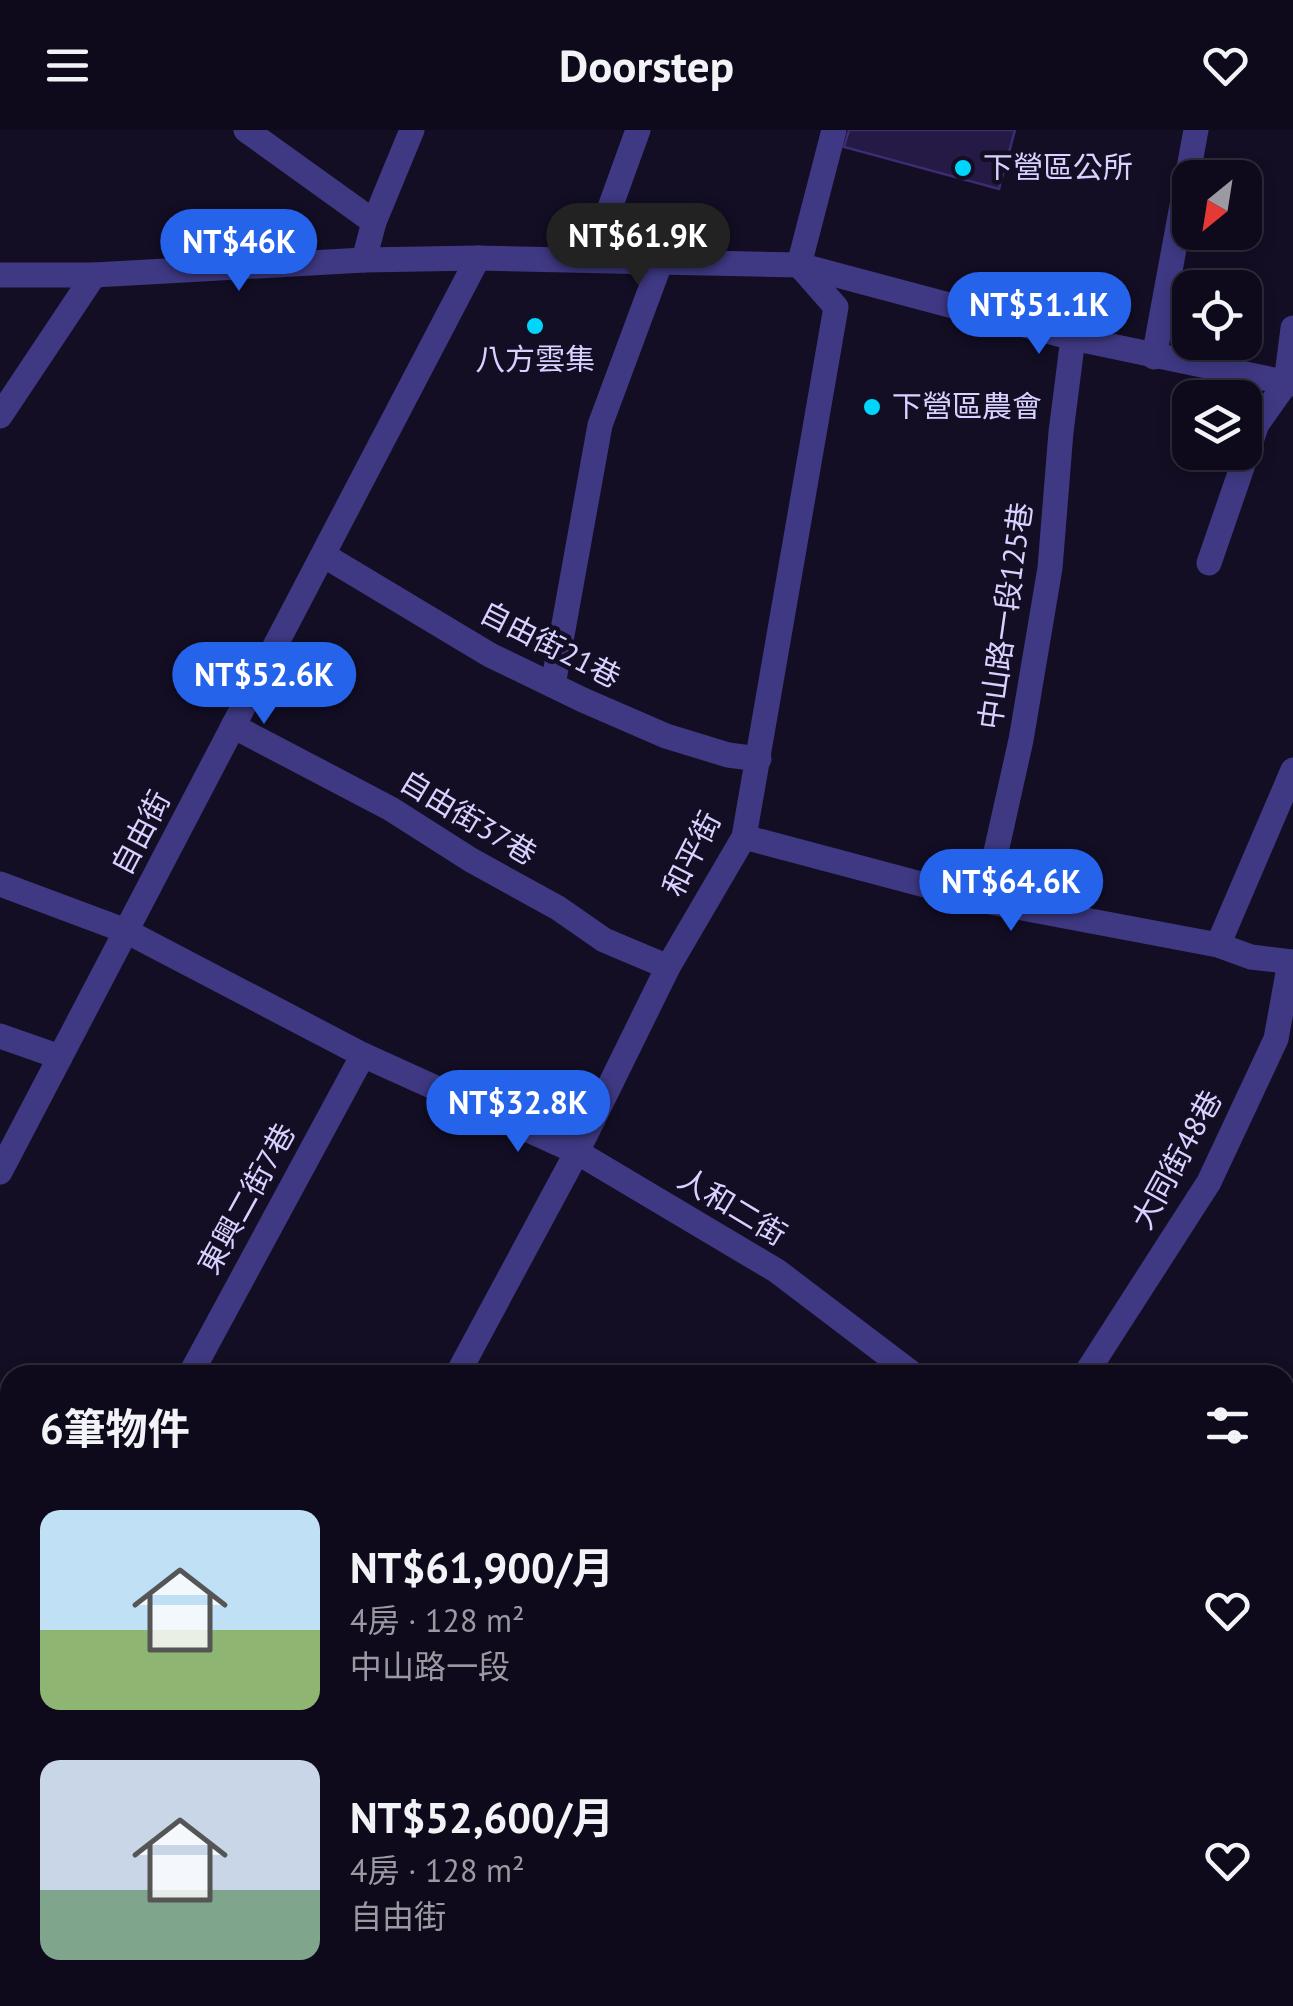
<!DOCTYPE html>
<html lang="zh-TW">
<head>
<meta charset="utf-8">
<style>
	:root { --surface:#0e0a1b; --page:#1c1828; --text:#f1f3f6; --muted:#9b9aa3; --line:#2e2b3a; --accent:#2563eb }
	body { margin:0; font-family:"PT Sans","Noto Sans TC",sans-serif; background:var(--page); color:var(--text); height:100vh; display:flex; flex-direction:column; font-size:38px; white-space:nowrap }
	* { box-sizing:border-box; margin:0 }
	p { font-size:32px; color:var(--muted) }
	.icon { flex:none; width:55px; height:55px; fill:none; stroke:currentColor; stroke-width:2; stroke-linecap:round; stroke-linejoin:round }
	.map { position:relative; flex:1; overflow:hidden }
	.panel { position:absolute; left:0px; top:1235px; width:1295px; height:642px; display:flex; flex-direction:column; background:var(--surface); border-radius:30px 30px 0 0; box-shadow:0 5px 15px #0003,0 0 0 2px var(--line) }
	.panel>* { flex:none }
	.needle { width:65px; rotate:210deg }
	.tools { position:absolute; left:1172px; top:30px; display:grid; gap:20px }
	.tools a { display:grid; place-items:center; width:90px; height:90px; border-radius:20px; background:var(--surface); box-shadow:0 5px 15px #0003,0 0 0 2px var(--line); font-size:50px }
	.price { position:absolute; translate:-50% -85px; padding:0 22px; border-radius:35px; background:var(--accent); color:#fff; font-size:32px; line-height:65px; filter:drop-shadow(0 2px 5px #0008) }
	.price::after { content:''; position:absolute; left:50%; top:60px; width:30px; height:22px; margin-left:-15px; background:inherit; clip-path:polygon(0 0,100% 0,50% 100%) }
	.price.active { background:#222; color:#fff }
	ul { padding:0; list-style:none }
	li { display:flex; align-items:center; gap:30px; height:250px; padding:0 40px }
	li span { display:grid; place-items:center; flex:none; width:280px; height:200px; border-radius:20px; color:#555 }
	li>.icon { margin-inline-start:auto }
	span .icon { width:120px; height:120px; fill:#fffc; stroke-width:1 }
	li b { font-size:42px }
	h2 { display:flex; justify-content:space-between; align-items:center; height:120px; padding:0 40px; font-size:42px }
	header { display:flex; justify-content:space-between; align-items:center; height:130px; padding:0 40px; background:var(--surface); font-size:45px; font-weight:800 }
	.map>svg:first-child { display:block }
	.building { fill:#251a45; stroke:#3d2c72; stroke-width:2.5 }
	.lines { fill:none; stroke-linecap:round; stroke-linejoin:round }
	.minor { stroke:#3f3984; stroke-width:25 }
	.poi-dot { fill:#00d6fc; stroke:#130e24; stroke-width:4 }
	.labels { text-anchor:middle; stroke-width:9; stroke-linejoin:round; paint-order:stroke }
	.poi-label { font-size:30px; fill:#d9d1ff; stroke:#130e24; text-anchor:start }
	.street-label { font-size:30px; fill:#d9d1ff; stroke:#130e24 }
</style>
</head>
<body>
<header><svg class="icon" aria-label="menu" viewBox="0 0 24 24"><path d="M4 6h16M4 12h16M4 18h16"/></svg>Doorstep<svg class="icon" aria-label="heart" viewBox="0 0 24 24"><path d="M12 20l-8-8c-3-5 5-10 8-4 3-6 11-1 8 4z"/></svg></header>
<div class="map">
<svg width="1293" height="1876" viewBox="0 0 1293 1876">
	<rect width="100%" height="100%" fill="#130e24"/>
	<!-- building -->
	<polygon class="building" points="849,0 1015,0 999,59 844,17"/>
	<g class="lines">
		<!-- minor -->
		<g class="minor">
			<polyline points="246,0 374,92 364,130"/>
			<polyline points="374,92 412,0"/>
			<polyline points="591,130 638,0"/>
			<polyline points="799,135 834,0"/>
			<polyline points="0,145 94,145 364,130 478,128 799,135 1073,208 1293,254"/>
			<polyline points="1154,227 1196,0"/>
			<polyline points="0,286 94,145"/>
			<polyline points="325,426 490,525 583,570 666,606 728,625 759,629"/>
			<polyline points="1209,433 1257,294 1286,253 1293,198"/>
			<polyline points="553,555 600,295 661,131"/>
			<polyline points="233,596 391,679 471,730 558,778 604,810 668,837"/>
			<polyline points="744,707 985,771 1218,815 1251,827 1293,832"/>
			<polyline points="0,754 126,801 363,925 577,1022 777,1141 914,1245"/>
			<polyline points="985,771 1021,610 1050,438 1061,302 1073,208"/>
			<polyline points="1218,815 1293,640"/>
			<polyline points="0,906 60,927"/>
			<polyline points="0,1042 478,128"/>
			<polyline points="190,1245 363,925"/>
			<polyline points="457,1245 577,1022 668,837 744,707 836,177 799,135"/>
			<polyline points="1085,1245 1209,1052 1276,909 1290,832"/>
			<polyline points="0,1374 10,1351"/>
			<polyline points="1285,1597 1293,1599"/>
			<polyline points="806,1868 819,1876"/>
			<polyline points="520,1876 525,1868"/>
			<polyline points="1132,1876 1133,1868"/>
		</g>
	</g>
	<!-- markers -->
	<g class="poi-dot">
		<circle cx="963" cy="38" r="10"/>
		<circle cx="535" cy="196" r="10"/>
		<circle cx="872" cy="277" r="10"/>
	</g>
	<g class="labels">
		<!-- poi labels -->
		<g class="poi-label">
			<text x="983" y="48">下營區公所</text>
			<text x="535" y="240" text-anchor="middle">八方雲集</text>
			<text x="892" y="287">下營區農會</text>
		</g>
		<!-- street labels -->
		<g class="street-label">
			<text transform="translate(1006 486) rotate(-82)" y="10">中山路一段125巷</text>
			<text transform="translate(550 515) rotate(27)" y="10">自由街21巷</text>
			<text transform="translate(468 688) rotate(31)" y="10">自由街37巷</text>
			<text transform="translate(141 703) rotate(-62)" y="10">自由街</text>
			<text transform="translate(692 724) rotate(-63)" y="10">和平街</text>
			<text transform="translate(1177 1030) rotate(-61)" y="10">大同街48巷</text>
			<text transform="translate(247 1069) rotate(-61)" y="10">東興二街7巷</text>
			<text transform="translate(732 1077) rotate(31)" y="10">人和二街</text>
		</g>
	</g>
</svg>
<div class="tools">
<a><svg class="needle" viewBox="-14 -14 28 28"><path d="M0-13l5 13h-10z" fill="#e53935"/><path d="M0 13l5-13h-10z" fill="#9b9aa3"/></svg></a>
<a><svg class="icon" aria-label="locate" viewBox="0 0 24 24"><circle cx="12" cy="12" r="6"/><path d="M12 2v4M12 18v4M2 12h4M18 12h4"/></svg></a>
<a><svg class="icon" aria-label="layers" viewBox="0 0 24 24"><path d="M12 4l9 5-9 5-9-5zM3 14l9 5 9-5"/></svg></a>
</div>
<b class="price active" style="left:638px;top:158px">NT$61.9K</b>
<b class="price" style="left:239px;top:164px">NT$46K</b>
<b class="price" style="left:1039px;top:227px">NT$51.1K</b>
<b class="price" style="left:264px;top:597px">NT$52.6K</b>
<b class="price" style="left:1011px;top:804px">NT$64.6K</b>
<b class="price" style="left:518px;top:1025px">NT$32.8K</b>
<section class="panel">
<h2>6筆物件<svg class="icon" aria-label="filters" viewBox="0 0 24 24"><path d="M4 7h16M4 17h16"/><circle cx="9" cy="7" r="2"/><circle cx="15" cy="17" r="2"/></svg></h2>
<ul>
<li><span style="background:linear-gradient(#bfe0f5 60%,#8fb573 0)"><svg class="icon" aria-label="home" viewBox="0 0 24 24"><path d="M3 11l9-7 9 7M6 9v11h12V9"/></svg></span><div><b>NT$61,900/月</b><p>4房 · 128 m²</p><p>中山路一段</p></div><svg class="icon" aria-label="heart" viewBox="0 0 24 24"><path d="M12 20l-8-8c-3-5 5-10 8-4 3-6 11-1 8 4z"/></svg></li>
<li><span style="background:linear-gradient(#c9d6e8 65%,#7fa58c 0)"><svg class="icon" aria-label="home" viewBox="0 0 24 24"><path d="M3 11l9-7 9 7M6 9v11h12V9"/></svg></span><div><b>NT$52,600/月</b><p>4房 · 128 m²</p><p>自由街</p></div><svg class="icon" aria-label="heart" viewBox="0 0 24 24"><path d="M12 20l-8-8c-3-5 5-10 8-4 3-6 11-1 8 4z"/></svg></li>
</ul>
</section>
</div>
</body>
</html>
